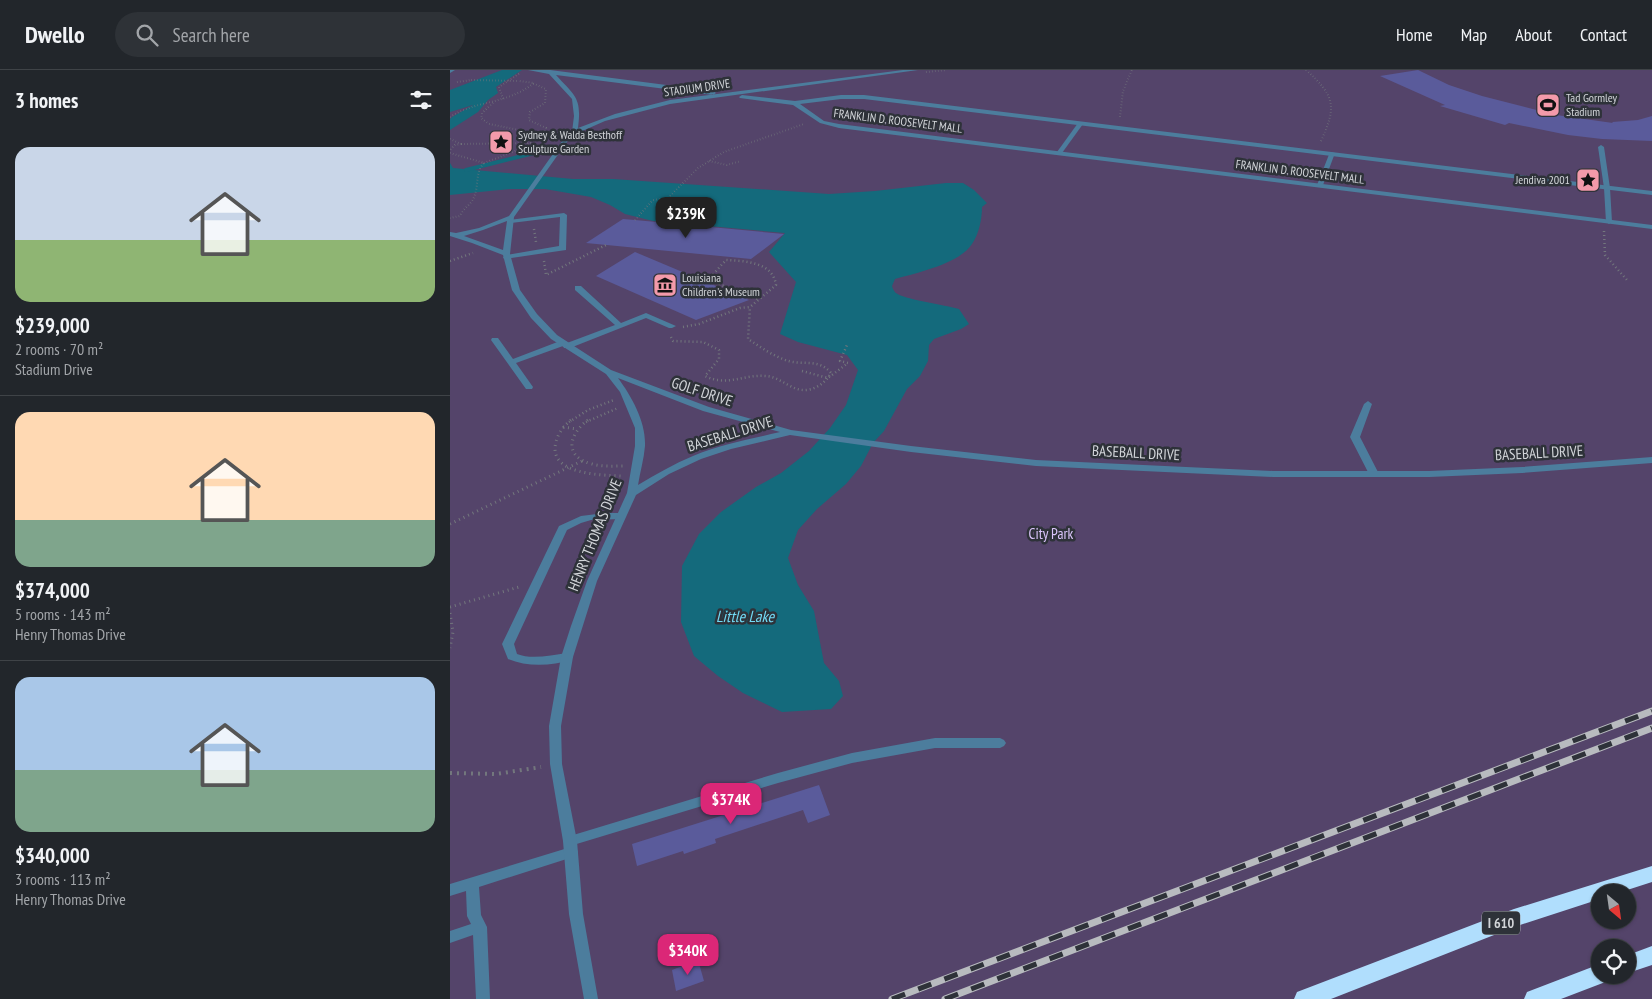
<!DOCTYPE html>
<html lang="en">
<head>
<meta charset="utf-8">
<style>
	:root { --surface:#22262b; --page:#2e3237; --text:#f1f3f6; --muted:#a2a5a9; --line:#3f4347; --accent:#db2777 }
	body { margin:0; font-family:"PT Sans Narrow",sans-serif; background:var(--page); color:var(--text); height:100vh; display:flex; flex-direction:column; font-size:19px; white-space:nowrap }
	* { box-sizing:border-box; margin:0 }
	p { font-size:16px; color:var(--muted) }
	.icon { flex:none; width:28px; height:28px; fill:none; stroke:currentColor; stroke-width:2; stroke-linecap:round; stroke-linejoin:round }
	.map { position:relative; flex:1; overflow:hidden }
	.drawer { display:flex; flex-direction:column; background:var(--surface); width:450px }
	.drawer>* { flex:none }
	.needle { width:32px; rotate:151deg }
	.fabs { position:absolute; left:1141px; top:814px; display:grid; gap:10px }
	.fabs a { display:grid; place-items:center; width:45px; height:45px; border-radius:50%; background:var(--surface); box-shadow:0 1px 4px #0004,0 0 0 1px var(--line); font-size:25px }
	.price { position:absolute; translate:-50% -42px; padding:0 11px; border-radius:10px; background:var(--accent); color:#fff; font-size:16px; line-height:32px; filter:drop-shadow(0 1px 2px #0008) }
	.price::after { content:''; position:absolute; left:50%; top:30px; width:15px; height:11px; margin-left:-8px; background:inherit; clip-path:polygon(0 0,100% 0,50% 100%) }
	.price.active { background:#222; color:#fff }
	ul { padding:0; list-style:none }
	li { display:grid; align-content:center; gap:10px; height:265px; padding:0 15px }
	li+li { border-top:1px solid var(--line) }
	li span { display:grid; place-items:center; height:155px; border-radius:15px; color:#555 }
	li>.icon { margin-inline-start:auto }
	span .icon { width:90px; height:90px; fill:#fffc; stroke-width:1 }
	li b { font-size:21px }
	h2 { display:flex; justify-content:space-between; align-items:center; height:60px; padding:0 15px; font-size:21px }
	header { display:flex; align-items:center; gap:30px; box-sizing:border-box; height:70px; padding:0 25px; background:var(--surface); border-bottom:1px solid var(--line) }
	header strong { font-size:24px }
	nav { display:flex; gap:28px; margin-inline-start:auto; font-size:18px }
	.search { width:350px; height:45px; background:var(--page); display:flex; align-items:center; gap:12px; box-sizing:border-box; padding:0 18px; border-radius:28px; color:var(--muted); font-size:19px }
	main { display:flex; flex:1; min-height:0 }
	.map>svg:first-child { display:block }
	.green { fill:#54446a; fill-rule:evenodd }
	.water { fill:#146a7c }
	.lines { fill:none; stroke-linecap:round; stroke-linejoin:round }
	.stream { stroke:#146a7c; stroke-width:4 }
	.building { fill:#5a5b9b }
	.path-far3 { stroke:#73777d; stroke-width:2; stroke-dasharray:0.5 2.5; stroke-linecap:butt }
	.path-far2 { stroke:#73777d; stroke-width:2.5; stroke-dasharray:1 3; stroke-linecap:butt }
	.path-far1 { stroke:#73777d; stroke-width:3; stroke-dasharray:1 4; stroke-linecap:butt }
	.path { stroke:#73777d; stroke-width:4; stroke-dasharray:2 5; stroke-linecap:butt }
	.lane { fill:#4c7d9d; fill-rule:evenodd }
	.street { fill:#4c7d9d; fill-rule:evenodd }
	.highway { fill:#b0defd; fill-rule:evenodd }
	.rail-casing { stroke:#b8bbbf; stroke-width:7 }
	.rail { stroke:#2e3239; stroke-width:5; stroke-dasharray:14; stroke-linecap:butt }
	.path-bridge { stroke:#73777d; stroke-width:2; stroke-dasharray:0.5 2.5; stroke-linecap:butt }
	.labels { text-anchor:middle; stroke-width:5; stroke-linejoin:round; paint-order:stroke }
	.far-street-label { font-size:12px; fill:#d2d5d9; stroke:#2e3239 }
	.far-poi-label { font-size:12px; fill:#d2d5d9; stroke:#2e3239; text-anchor:start }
	.shield { fill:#2e3239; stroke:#a1a4a9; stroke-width:1 }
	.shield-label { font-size:14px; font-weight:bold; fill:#d2d5d9 }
	.street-label { font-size:15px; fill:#d2d5d9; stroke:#2e3239 }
	.park-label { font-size:15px; fill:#dbc5fb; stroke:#2e3239 }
	.water-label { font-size:16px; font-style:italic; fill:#72dbf6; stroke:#2e3239 }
</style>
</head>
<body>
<header>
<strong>Dwello</strong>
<div class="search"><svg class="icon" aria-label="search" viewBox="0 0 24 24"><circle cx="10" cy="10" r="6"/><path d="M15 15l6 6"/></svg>Search here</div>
<nav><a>Home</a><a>Map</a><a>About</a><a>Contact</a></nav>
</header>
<main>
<section class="drawer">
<h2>3 homes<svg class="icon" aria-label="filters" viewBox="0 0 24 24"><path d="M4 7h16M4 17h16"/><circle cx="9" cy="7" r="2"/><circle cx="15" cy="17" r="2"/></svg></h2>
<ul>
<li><span style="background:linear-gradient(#c9d6e8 60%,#8fb573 0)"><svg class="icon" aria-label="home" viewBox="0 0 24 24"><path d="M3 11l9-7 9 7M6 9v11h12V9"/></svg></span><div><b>$239,000</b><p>2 rooms · 70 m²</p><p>Stadium Drive</p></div></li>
<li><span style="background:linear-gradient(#ffd9b3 70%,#7fa58c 0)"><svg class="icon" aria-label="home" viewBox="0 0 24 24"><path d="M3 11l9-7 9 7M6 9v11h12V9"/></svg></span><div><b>$374,000</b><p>5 rooms · 143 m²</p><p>Henry Thomas Drive</p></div></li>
<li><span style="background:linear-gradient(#a9c7e8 60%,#7fa58c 0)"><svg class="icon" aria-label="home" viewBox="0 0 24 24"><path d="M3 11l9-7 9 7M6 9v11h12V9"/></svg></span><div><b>$340,000</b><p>3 rooms · 113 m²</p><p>Henry Thomas Drive</p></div></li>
</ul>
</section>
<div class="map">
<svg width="1202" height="929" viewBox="0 0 1202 929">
	<rect width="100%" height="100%" fill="#2e3239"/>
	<!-- green -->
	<path class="green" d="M 0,0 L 1202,0 L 1202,929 L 0,929 ZM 1150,822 L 1178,822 L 1178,850 L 1150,850 ZM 1150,878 L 1178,878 L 1178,905 L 1150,905 Z"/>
	<!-- water -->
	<g class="water">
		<polygon points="52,0 72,0 46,17 48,23 38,30 28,42 0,60 0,49 2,47 23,35 0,42 0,20"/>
		<path d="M 0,93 L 3,98 L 123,109 L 163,109 L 379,124 L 425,121 L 496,113 L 513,113 L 524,120 L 537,133 L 532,137 C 532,149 529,164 522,174 C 509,194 466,203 445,209 L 442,216 C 442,217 445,223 446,223 C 452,229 496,235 509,239 L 519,254 L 511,259 L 484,269 L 479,275 L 478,291 L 470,306 L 457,319 L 434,361 L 423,373 L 411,396 L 396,414 L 367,439 L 348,460 L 338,488 L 348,515 L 364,541 L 374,593 L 389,611 L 393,626 L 381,639 L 332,642 L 293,623 L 268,606 L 244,586 L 231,552 L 232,496 L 249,464 L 271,442 L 306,417 L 331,403 L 359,381 L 380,358 L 396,335 L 408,300 L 397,285 L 348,272 L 330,264 L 346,212 L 319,182 L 335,163 L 203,151 L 175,144 L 160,135 L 141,127 L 95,119 L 60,119 L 0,125 Z"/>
	</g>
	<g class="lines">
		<!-- stream -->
		<polyline class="stream" points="16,100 92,81"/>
	</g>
	<!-- building -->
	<g class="building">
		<polygon points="968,0 999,15 1032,26 1106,45 1163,53 1162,52 1188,50 1202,46 1202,71 1152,69 1118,65 1059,53 1055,55 990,36 995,35 930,6"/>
		<polygon points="173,149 185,150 334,164 301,189 136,173"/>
		<polygon points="185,182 299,230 246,250 146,206"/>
		<polygon points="369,715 380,745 358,753 353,740 265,769 266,773 234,784 233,781 187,796 182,774"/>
		<polygon points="248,890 254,911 226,921 222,900"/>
	</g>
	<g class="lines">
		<!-- path-far3 -->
		<g class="path-far3">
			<path d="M 856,0 C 885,26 887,36 871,71"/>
			<polyline points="476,2 496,0"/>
			<polyline points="7,12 21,10"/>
			<polyline points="53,29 49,17 70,3"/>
			<polyline points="43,33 32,43 31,48 39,54 94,65 96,58 79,50 80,42 95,33 96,19 82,13"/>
			<path d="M 0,47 C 26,30 56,35 84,13 L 69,11"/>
			<polyline points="670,47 673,21 682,0"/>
			<polyline points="0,69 11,74 5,75 0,80"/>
			<polyline points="11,74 81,73"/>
			<path d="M 0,83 L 34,93 C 25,102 29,116 24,127 C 22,134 13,138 10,146 L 0,148"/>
			<polyline points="259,91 277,95 291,91"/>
			<polyline points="34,93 68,80 94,65"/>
			<polyline points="185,150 203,130 218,128 248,98 274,82 354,54"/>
		</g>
		<!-- path-far2 -->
		<g class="path-far2">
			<polyline points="84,159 86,172"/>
			<polyline points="1154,161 1155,185 1177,210"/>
			<polyline points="0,191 23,183"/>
			<polyline points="94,191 96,205 156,175"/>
			<path d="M 233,257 L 249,254 L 290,238 L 300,237 L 326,215 C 323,192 295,191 276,190 L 258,210 L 308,229"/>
			<path d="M 221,267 L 223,271 L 253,272 L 269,280 L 269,289 L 255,306 C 277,317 294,304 316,306 C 331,307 341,321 356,320 C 367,319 376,312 381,303 C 368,287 350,297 333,289 C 320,284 309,276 298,269 L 300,237"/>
			<polyline points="352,301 378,308 398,293 390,291 397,275"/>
			<polyline points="119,352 138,340 164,330"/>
			<polyline points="136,352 168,338"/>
		</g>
		<!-- path-far1 -->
		<g class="path-far1">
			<path d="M 121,350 C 114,356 108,363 106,372 C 97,405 152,405 172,406"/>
			<path d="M 138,350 C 118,365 114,387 142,394 C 152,397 163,396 174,396"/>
			<polyline points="113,357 127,359"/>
			<polyline points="0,454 132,391"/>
			<polyline points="0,537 69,517"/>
			<polyline points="0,543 3,562 0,578"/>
		</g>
		<!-- path -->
		<polyline class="path" points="0,703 46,704 91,697"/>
		<!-- lane -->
		<g class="lane">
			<polygon points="628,53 633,54 612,83 608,83 607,82"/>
			<polygon points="1151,75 1154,77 1160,118 1162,152 1159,154 1156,152 1154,118 1148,77"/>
			<polygon points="880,82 885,83 873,115 868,116 867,115"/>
			<polygon points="114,143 117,145 116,180 54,189 53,187 57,185 109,176 110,147 61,153 58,151 59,150"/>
			<polygon points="125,216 131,216 171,253 196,243 226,256 222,258 219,258 196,248 120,278 114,278 113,276 66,293 83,317 82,319 76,319 41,270 42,268 48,268 63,289 110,271 116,271 117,273 165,255 125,220"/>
			<polygon points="918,331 922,334 910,367 929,404 924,407 919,404 900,367 914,334"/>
			<path d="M 155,443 L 171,443 L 176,446 L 171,449 L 141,450 L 131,453 L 117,460 L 64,574 L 67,584 C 82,590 101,585 117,583 L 121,584 L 123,587 L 121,590 C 101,596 77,597 58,589 L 52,574 L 109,456 L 131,446 Z"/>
			<polygon points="485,668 550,668 554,670 556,673 554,676 550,678 485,678 402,693 328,713 120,776 115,775 113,771 115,767 120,766 328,703 402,683"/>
			<polygon points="121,777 126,778 128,782 126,786 29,817 31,845 37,857 40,929 26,929 23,865 0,873 0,861 21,854 17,846 16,821 0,826 0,814"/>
		</g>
		<!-- street -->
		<g class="street">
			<polygon points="0,0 5,0 0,3"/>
			<path d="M 78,0 L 100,0 L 263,21 L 266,23 L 263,25 L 106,5 C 125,26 132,27 128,58 L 165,44 L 220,30 L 453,0 L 468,0 L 220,34 L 155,51 L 130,62 L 119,69 L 64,147 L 60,184 L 70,220 L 87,244 L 107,265 L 161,300 L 259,337 L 341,360 L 461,376 L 586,390 L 823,401 L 979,401 L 1072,397 L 1202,387 L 1202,393 L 1072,403 L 979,407 L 823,407 L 586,396 L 461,382 L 340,365 L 281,379 L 251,389 L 219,404 L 186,425 L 147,511 L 123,587 L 111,656 L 112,694 L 127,771 L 133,844 L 148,929 L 134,929 L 119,844 L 113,771 L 100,694 L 99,656 L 111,587 L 121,556 L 137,511 L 177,423 L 185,376 L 185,358 L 170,322 L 156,304 L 101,269 L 81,248 L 62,220 L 53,185 L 22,173 L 0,166 L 0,162 L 6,163 L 29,158 L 59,146 L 115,67 L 122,62 L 124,46 L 122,29 L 99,4 ZM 57,151 L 53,180 L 14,166 L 33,160 ZM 168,308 L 253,341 L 330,362 C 301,369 271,374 243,386 C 224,394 206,404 188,415 C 190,402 194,389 195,376 C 196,352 182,327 168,308 Z"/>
			<polygon points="292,25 345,31 391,25 414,25 1202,121 1202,125 414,29 391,29 350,34 374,51 389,54 1202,155 1202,159 389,58 370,53 343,35 290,28 289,27"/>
		</g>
		<!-- highway -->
		<g class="highway">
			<polygon points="1202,796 1202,812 1171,822 1150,822 1150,829 1067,856 881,929 844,929 847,922 1064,839"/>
			<polygon points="1202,876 1202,895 1178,903 1178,885"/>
			<polygon points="1150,894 1150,905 1160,905 1158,911 1111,929 1074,929 1077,922"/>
		</g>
		<!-- rail casing -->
		<g class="rail-casing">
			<g id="rail">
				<polyline points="442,929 1202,641"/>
				<polyline points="495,929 1202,658"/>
			</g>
		</g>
		<!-- rail -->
		<use href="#rail" class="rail"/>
		<!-- path-bridge -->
		<polyline class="path-bridge" points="21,10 69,11"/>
	</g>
	<!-- icons -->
	<defs>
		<g id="stadium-square" transform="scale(1.25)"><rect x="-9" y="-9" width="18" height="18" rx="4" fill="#f39aaa" stroke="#2e3239"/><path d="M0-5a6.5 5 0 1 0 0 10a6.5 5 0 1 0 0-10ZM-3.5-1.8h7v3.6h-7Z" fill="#111"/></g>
		<g id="sight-square" transform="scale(1.25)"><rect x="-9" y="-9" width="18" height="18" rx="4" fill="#f39aaa" stroke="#2e3239"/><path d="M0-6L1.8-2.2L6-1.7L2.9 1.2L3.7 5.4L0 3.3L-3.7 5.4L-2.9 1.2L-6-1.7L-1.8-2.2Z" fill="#111"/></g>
		<g id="museum-square" transform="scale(1.25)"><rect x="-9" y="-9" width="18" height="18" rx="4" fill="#f39aaa" stroke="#2e3239"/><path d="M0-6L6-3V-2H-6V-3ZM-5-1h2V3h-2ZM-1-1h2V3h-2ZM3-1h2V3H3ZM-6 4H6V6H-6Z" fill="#111"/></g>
	</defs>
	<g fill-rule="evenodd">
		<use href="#stadium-square" x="1098" y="35"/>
		<use href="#sight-square" x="51" y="72"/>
		<use href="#sight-square" x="1138" y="110"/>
		<use href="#museum-square" x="215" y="215"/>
	</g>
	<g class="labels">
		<!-- far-street labels -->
		<g class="far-street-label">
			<text transform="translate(247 18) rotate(-8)" y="4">STADIUM DRIVE</text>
			<text transform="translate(448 51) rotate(7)" y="4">FRANKLIN D. ROOSEVELT MALL</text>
			<text transform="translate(850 102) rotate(7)" y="4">FRANKLIN D. ROOSEVELT MALL</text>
		</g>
		<!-- far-poi labels -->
		<g class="far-poi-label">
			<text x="1116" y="32">Tad Gormley<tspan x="1116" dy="14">Stadium</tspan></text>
			<text x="68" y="69">Sydney &amp; Walda Besthoff<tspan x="68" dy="14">Sculpture Garden</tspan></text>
			<text x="1120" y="114" text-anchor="end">Jendiva 2001</text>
			<text x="232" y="212">Louisiana<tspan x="232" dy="14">Children's Museum</tspan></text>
		</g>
		<!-- shield labels -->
		<rect class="shield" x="1032" y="841.5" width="38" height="23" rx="4"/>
		<g class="shield-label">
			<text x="1051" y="858">I 610</text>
		</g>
		<!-- street labels -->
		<g class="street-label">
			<text transform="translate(252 322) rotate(18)" y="5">GOLF DRIVE</text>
			<text transform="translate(280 364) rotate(-17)" y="5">BASEBALL DRIVE</text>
			<text transform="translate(686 383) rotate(3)" y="5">BASEBALL DRIVE</text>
			<text transform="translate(1089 383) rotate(-3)" y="5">BASEBALL DRIVE</text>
			<text transform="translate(145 465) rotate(-68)" y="5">HENRY THOMAS DRIVE</text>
		</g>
		<!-- park labels -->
		<g class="park-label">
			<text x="601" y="469">City Park</text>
		</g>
		<!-- water labels -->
		<g class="water-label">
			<text x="295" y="552">Little Lake</text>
		</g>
	</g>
</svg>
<div class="fabs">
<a><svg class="needle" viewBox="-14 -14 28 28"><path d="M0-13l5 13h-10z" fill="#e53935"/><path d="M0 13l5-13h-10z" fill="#a2a5a9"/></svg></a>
<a><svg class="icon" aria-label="locate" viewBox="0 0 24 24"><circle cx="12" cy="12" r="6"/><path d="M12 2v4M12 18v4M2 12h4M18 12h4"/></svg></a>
</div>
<b class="price active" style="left:236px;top:169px">$239K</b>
<b class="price" style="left:281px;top:755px">$374K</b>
<b class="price" style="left:238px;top:906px">$340K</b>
</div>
</main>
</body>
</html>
